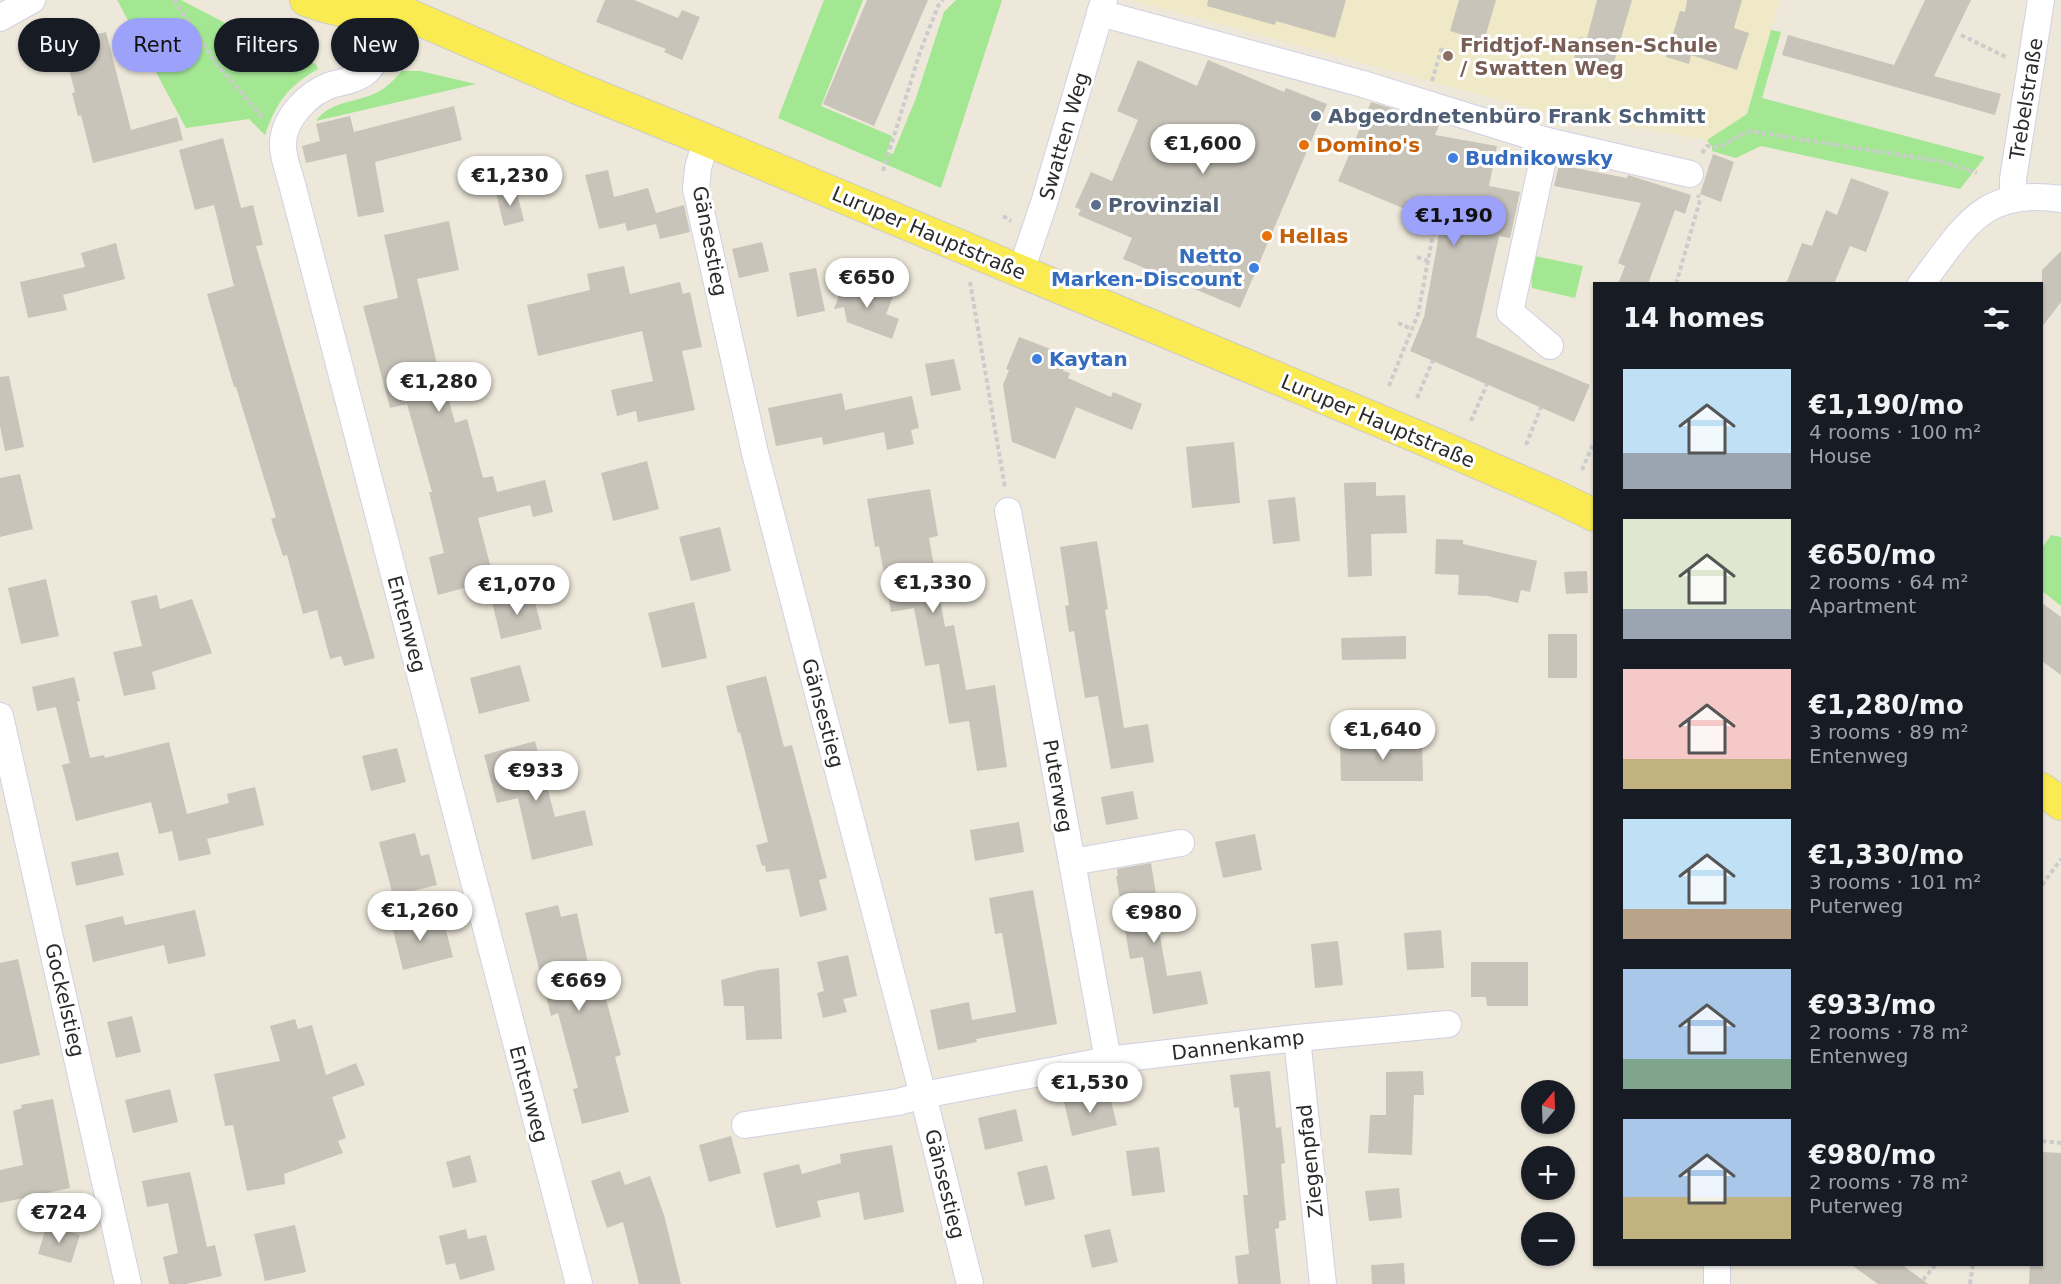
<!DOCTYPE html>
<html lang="en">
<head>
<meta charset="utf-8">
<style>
	:root { --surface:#171b24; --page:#20242c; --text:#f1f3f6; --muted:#9ea1a6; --accent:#9ca1fa }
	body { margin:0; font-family:"DejaVu Sans",sans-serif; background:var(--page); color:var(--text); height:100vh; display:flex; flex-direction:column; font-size:22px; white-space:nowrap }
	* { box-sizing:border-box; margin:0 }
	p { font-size:20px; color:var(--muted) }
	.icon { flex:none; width:33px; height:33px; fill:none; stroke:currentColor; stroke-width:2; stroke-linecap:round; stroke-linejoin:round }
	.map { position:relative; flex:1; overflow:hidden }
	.drawer { position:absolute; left:1593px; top:282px; width:450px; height:984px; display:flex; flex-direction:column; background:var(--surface); border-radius:0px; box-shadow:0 2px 4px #0004 }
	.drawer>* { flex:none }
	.top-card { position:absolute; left:18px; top:18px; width:570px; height:54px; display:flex; gap:12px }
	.needle { width:39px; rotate:19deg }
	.fabs { position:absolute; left:1521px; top:1080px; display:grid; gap:12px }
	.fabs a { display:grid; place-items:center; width:54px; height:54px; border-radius:50%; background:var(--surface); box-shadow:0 2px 4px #0004; font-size:30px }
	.price { position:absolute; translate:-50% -51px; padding:0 14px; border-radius:21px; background:#fff; color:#222; font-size:20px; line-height:39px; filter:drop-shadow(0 2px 3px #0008) }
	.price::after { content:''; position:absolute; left:50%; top:36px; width:18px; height:14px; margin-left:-9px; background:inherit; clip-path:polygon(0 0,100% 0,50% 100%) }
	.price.active { background:var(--accent); color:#111 }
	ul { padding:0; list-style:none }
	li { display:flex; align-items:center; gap:18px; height:150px; padding:0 30px }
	li span { display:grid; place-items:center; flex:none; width:168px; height:120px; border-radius:0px; color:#555 }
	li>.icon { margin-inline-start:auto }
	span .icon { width:72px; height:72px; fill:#fffc; stroke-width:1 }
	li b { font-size:26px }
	h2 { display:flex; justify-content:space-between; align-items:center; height:72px; padding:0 30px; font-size:26px }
	.chip { padding:0 21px; border-radius:27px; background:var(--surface); box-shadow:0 2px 4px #0004; font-size:21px; line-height:54px }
	.chip.active { background:var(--accent); color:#111 }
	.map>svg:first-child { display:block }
	.education { fill:#f0e9c8 }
	.green { fill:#a3e793 }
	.building { fill:#c8c4ba }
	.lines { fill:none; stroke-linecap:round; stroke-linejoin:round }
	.minor-casing { stroke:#d0d0e4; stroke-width:28 }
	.major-casing { stroke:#ccc; stroke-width:34 }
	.path { stroke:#ccc; stroke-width:4; stroke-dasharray:4.5 3; stroke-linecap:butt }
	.minor { stroke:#fff; stroke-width:26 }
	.major { stroke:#faeb52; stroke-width:32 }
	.education-dot { fill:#8d6e63; stroke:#fff; stroke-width:2 }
	.service-dot { fill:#5c6f8a; stroke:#fff; stroke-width:2 }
	.food-dot { fill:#e8710a; stroke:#fff; stroke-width:2 }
	.shop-dot { fill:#3f7fe0; stroke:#fff; stroke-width:2 }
	.labels { text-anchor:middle; stroke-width:6; stroke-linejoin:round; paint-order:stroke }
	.education-label { font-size:20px; font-weight:bold; fill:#785e54; stroke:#fff; text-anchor:start }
	.street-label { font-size:20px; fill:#2a2a2a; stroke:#fff }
	.service-label { font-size:20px; font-weight:bold; fill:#4e5e75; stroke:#fff; text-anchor:start }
	.food-label { font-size:20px; font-weight:bold; fill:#c56008; stroke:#fff; text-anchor:start }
	.shop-label { font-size:20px; font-weight:bold; fill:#366cbe; stroke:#fff; text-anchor:start }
</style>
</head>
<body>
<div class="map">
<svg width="2061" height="1284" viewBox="0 0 2061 1284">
	<rect width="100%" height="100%" fill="#ede8da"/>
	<!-- education -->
	<polygon class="education" points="1131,0 1780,0 1747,114 1707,140 1543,112"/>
	<!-- green -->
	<g class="green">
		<path d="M 117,0 L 181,0 L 235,28 L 316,64 L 318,69 C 288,86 276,103 265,135 L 249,119 L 186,128 Z"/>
		<polygon points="824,0 863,0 821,106 892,136 887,152 893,154 916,98 944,12 956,0 1002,0 941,188 778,118"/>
		<polygon points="1771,30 1781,32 1762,98 1985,157 1960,189 1761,146 1736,158 1712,151 1712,147 1707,140 1747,114"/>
		<path d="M 402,71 L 420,71 L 476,84 L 316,121 C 330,101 355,103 376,93 C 387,88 394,79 402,71 Z"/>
		<polygon points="1530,255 1583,266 1575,298 1532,288"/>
		<polygon points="2051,535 2061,537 2061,606 2042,591 2042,548"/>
	</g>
	<!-- building -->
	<g class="building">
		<polygon points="605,0 634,0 678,18 682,10 700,17 682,60 664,52 666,49 596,22"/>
		<polygon points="867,0 928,0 874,126 823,104"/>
		<polygon points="1208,0 1346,0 1335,38 1276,21 1275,25 1207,6"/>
		<polygon points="1459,0 1496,0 1484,41 1450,31"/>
		<polygon points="1597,0 1632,0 1610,76 1572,65 1580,37 1587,38"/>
		<polygon points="1687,0 1742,0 1734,28 1749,33 1737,70 1691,55 1689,64 1666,57 1680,11 1685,12"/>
		<polygon points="1925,0 1971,0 1934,76 2001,94 1995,115 1782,55 1788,35 1894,65"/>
		<polygon points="106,32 131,130 177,117 183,140 93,163 81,115 78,116 72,93 75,92 62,43"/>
		<polygon points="1138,60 1197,86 1208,60 1284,92 1286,88 1327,104 1240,308 1123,259 1132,238 1078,215 1081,210 1075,207 1091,172 1112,181 1138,120 1117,111"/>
		<polygon points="1371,102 1440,123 1435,135 1497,146 1489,186 1520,192 1510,238 1499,236 1476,337 1590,385 1574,422 1410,351 1424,317 1441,224 1338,181"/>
		<polygon points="454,106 462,140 375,162 384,212 358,217 346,154 306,163 302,146 320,141 316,124 350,116 354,132"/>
		<polygon points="223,138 241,208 253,205 263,245 256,246 375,658 344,666 341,656 330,659 317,610 303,614 287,555 283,556 271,519 276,517 236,387 234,387 207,294 234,286 214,205 195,210 179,150"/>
		<polygon points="1713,154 1734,162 1721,202 1700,194"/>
		<polygon points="1559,165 1627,178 1628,175 1691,195 1685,214 1675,210 1648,284 1618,284 1625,266 1618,263 1641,203 1554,186"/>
		<polygon points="608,170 614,197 648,188 656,213 684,205 690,232 660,239 656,224 627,231 625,223 599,229 585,175"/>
		<polygon points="1851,178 1889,192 1866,252 1850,246 1834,284 1786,284 1802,243 1812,246 1826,210 1837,215"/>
		<polygon points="516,189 524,221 504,226 496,193"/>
		<polygon points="449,221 459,270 417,279 437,364 439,363 455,423 467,419 483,478 493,476 497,492 545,480 553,512 533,517 530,505 478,518 494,580 438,595 429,557 444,553 429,492 432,492 407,404 390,408 363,306 398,298 384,235"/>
		<polygon points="762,242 769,271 739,278 732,249"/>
		<polygon points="116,243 125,279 63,295 67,310 28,318 20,282 85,267 81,253"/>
		<polygon points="2061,251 2061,302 2042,327 2042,270"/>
		<polygon points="624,266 630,294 680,282 683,294 690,292 702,347 682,351 695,410 638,422 636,411 617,416 611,390 653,381 642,331 538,356 527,305 590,290 587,274"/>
		<polygon points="816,268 825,311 797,317 789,273"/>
		<polygon points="845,279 893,297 886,314 899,319 892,339 847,322 844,307 834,309"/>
		<polygon points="1019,337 1069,356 1063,371 1070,373 1068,378 1111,397 1113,392 1142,404 1132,430 1076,407 1055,459 1012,442 1003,385 1009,370 1006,369"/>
		<polygon points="954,359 961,390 931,396 925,364"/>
		<polygon points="9,376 24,447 5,451 0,426 0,377"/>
		<polygon points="842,393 845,410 912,396 919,428 911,430 914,444 887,450 884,432 823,445 822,437 776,446 768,408"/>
		<polygon points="1234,442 1240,503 1192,508 1186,447"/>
		<polygon points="647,461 659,509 613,521 601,473"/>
		<polygon points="20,474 33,529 0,537 0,478"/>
		<polygon points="1376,482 1376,496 1405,495 1407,533 1371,534 1372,576 1348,577 1344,483"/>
		<polygon points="930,489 938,536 929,538 945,627 954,625 966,690 995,685 1007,767 977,771 969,721 949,724 939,664 925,666 914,608 891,612 879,546 875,547 867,499"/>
		<polygon points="1295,497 1300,541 1273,544 1268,500"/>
		<polygon points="720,527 731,571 691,581 679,537"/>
		<polygon points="1436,539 1463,540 1463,544 1537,561 1530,592 1521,590 1518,603 1488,596 1458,595 1459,575 1435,574"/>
		<polygon points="1097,541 1108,609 1105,610 1124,728 1148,724 1154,762 1111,769 1098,696 1085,698 1074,631 1069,632 1065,606 1069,605 1060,547"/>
		<polygon points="1587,571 1588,593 1566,594 1564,572"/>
		<polygon points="46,579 59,636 21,644 8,588"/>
		<polygon points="157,595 160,609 192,599 212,653 152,672 156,689 124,696 113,652 142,646 131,601"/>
		<polygon points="517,595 518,599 533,595 542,629 501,639 492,602"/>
		<polygon points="694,602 707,658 662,668 648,613"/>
		<polygon points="2042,603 2061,617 2061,675 2042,661"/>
		<rect x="1548" y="634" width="29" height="44"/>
		<polygon points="1406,636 1406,659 1342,660 1341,638"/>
		<polygon points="520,665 530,701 479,714 470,678"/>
		<polygon points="766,676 784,747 792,745 827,878 819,880 827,910 800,917 789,869 766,872 765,865 762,866 756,845 768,842 740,732 738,733 726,686"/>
		<polygon points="74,677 80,701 77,702 90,758 104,755 105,758 169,742 187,814 229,803 227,794 255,787 264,825 207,839 211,854 179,861 172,831 159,834 151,802 76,821 62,765 70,763 56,707 37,711 32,687"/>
		<polygon points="1400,736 1422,736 1423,781 1341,781 1340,745 1400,744"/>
		<polygon points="535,741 555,817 585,810 593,845 532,860 518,798 497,803 484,755"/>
		<polygon points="397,748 406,782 371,791 362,756"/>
		<polygon points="1133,791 1138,819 1106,825 1101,797"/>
		<polygon points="1019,822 1024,852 975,861 970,830"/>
		<polygon points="415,833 421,856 429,854 437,885 393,896 379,842"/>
		<polygon points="1255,834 1262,870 1223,878 1215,842"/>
		<polygon points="118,852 124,875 76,886 71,862"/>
		<polygon points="1151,863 1156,894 1153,895 1167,976 1201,971 1208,1004 1153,1014 1143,957 1130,959 1116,876 1118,876 1117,869"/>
		<polygon points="1033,890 1057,1024 976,1039 977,1042 938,1050 930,1010 969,1002 972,1020 1016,1012 1002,933 995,934 989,898"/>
		<polygon points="558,905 561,917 577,913 589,968 597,965 621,1055 615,1057 629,1112 582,1124 573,1089 578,1088 558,1013 551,1016 525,913"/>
		<polygon points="195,910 206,956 168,964 164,945 93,962 85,925 123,916 125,925"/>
		<polygon points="410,912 414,930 444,923 453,957 403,970 390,918"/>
		<polygon points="1441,930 1444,968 1407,970 1404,933"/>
		<polygon points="1338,941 1343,985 1315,988 1311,944"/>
		<polygon points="848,955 857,996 843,999 847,1012 823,1018 817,993 824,991 817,962"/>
		<polygon points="18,959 40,1055 0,1064 0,963"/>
		<polygon points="1471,962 1528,962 1528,1006 1487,1006 1486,997 1471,997"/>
		<polygon points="779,968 782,1039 746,1040 744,1006 724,1006 721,980 759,970"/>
		<polygon points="132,1016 141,1052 116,1058 107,1022"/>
		<polygon points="295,1019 298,1029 312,1025 326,1075 356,1063 365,1085 332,1097 346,1138 338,1141 343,1153 284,1174 285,1184 247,1191 233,1125 225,1126 214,1074 280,1061 270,1026"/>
		<polygon points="1270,1071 1276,1128 1281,1127 1285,1163 1281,1164 1286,1220 1279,1221 1279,1228 1275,1229 1281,1284 1238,1284 1235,1256 1249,1254 1243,1195 1248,1195 1239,1107 1234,1108 1230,1075"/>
		<polygon points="1423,1071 1424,1095 1414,1095 1412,1155 1368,1153 1370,1115 1386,1115 1386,1072"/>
		<polygon points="170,1089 178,1122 133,1133 125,1100"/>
		<polygon points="1098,1094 1099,1099 1110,1097 1117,1125 1072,1136 1064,1102"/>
		<polygon points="53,1099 70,1188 0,1203 0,1170 23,1165 13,1111 22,1108 21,1105"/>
		<polygon points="1016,1109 1023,1141 985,1150 978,1118"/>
		<polygon points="731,1136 741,1173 709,1182 699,1145"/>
		<polygon points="892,1145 904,1212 864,1220 859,1192 817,1201 821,1217 776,1228 763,1173 799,1164 802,1174 841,1163 840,1154"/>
		<polygon points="1159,1147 1165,1192 1132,1196 1126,1151"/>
		<polygon points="2042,1152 2061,1153 2061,1284 2029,1284 2030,1264 2042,1264"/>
		<polygon points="470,1155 477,1182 453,1188 446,1162"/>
		<polygon points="1047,1165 1055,1199 1025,1206 1017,1172"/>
		<polygon points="620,1171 625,1185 650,1176 664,1215 681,1284 639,1284 623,1222 607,1228 591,1181"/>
		<polygon points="190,1172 207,1247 215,1245 222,1276 186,1284 169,1284 163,1257 178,1253 168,1203 147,1207 142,1181"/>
		<polygon points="1399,1188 1402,1218 1369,1221 1365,1191"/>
		<polygon points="47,1225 80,1235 71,1263 38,1254"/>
		<polygon points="295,1225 306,1272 265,1281 254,1234"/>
		<polygon points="466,1229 468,1239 486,1235 495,1270 460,1280 455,1263 446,1265 439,1236"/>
		<polygon points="1110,1229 1118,1262 1092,1268 1084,1235"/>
		<polygon points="1404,1263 1405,1284 1372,1284 1371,1265"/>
		<polygon points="1850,1264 1901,1264 1928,1284 1878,1284"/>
	</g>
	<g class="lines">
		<!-- minor casing -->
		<g class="minor-casing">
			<g id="minor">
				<path d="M 395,9 C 389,25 379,57 369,69 C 361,79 342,82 331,85 C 308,93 284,118 283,143 C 282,156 289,172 292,184 L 579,1284"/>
				<polyline points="1100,13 1363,84 1547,141 1690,174"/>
				<polyline points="0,18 32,0"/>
				<polyline points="706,140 698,168 696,189 755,453 923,1095 970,1284"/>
				<polyline points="1547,141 1510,312 1550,346"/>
				<polyline points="2013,198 2013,179 2041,0"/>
				<polyline points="1021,271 1044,203 1104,0"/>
				<path d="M 1921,284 C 1964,228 1982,187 2061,199"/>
				<polyline points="1008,511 1108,1060"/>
				<polyline points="0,716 128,1284"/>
				<polyline points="1072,862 1181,843"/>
				<polyline points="1297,1038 1323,1284"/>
				<polyline points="745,1125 898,1102 923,1095 1108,1060 1297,1038 1448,1024"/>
				<polyline points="1717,1264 1717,1284"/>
			</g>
		</g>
		<!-- major casing -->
		<g class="major-casing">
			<g id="major">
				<path d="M 306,0 C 341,13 358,14 395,9"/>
				<polyline points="384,0 395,9 577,88 706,140 1423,439 1557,497 1594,515"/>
				<polyline points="2042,789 2061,804"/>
			</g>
		</g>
		<!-- path -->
		<g class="path">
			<polyline points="174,0 216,63 264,119"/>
			<polyline points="1961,35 2006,57"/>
			<polyline points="1432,81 1442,47"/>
			<polyline points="1702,153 1707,146 1719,147 1749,131 1944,162 1977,173"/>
			<polyline points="883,171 920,52 938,6 943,0"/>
			<polyline points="1003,216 1011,221"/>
			<polyline points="1417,257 1428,261"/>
			<polyline points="970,282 1005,488"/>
			<polyline points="1676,284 1700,200 1698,195"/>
			<polyline points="1398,323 1412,329"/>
			<polyline points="1389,386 1418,314 1441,192"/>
			<polyline points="1417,398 1433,360"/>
			<polyline points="1471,421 1487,384"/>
			<polyline points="1526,445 1541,407"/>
			<polyline points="1582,470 1594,442"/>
			<polyline points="2042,885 2061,859"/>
			<polyline points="2042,1141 2061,1143"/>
			<polyline points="1923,1280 1936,1264"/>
			<polyline points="1970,1284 1973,1264"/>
		</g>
		<!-- minor -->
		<use href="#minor" class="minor"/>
		<!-- major -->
		<use href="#major" class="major"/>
	</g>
	<!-- markers -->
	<circle class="education-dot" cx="1448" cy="56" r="6"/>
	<g class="service-dot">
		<circle cx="1316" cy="116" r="6"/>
		<circle cx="1096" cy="205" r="6"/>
	</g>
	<g class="food-dot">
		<circle cx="1304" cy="145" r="6"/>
		<circle cx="1267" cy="236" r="6"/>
	</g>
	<g class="shop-dot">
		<circle cx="1453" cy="158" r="6"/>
		<circle cx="1254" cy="268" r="6"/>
		<circle cx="1037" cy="359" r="6"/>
	</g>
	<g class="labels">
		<!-- education labels -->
		<g class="education-label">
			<text x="1460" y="52">Fridtjof-Nansen-Schule<tspan x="1460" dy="23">/ Swatten Weg</tspan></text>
		</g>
		<!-- street labels -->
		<g class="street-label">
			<text transform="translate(2026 99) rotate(-81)" y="7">Trebelstraße</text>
			<text transform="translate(1064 136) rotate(-74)" y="7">Swatten Weg</text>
			<text transform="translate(929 233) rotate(23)" y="7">Luruper Hauptstraße</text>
			<text transform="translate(710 241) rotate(79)" y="7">Gänsestieg</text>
			<text transform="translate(1378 421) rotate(23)" y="7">Luruper Hauptstraße</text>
			<text transform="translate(407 624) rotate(75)" y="7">Entenweg</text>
			<text transform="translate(823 713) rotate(75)" y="7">Gänsestieg</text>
			<text transform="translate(1058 786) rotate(80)" y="7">Puterweg</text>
			<text transform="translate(65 1000) rotate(77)" y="7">Gockelstieg</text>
			<text transform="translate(1238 1045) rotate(-7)" y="7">Dannenkamp</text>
			<text transform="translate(529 1094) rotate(75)" y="7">Entenweg</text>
			<text transform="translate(1310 1161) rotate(-96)" y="7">Ziegenpfad</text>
			<text transform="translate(945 1184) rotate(76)" y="7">Gänsestieg</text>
		</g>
		<!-- service labels -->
		<g class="service-label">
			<text x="1328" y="123">Abgeordnetenbüro Frank Schmitt</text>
			<text x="1108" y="212">Provinzial</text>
		</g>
		<!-- food labels -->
		<g class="food-label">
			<text x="1316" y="152">Domino's</text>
			<text x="1279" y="243">Hellas</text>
		</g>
		<!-- shop labels -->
		<g class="shop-label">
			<text x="1465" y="165">Budnikowsky</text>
			<text x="1242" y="263" text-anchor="end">Netto<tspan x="1242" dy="23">Marken-Discount</tspan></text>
			<text x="1049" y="366">Kaytan</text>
		</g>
	</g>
</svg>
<div class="fabs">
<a><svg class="needle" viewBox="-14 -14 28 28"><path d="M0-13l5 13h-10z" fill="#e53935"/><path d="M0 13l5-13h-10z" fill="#9ea1a6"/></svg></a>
<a>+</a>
<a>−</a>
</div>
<b class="price" style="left:1203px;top:175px">€1,600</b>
<b class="price" style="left:510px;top:207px">€1,230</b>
<b class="price active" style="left:1454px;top:247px">€1,190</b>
<b class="price" style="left:867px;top:309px">€650</b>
<b class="price" style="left:439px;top:413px">€1,280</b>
<b class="price" style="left:933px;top:614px">€1,330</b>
<b class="price" style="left:517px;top:616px">€1,070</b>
<b class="price" style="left:1383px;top:761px">€1,640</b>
<b class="price" style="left:536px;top:802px">€933</b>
<b class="price" style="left:420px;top:942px">€1,260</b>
<b class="price" style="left:1154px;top:944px">€980</b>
<b class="price" style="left:579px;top:1012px">€669</b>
<b class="price" style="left:1090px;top:1114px">€1,530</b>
<b class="price" style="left:59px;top:1244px">€724</b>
<div class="top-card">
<a class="chip">Buy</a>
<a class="chip active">Rent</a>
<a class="chip">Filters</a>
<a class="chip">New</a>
</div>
<section class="drawer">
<h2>14 homes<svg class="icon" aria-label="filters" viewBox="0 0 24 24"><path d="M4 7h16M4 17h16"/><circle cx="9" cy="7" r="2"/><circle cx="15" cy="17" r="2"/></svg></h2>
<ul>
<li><span style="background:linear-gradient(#bfe0f5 70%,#9aa5b1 0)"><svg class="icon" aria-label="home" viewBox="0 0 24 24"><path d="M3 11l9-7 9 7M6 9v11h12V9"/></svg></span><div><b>€1,190/mo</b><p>4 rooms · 100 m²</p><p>House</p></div></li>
<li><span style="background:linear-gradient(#dfe7d0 75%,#9aa5b1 0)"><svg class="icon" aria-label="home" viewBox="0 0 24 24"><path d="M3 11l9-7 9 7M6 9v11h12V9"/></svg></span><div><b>€650/mo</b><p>2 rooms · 64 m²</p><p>Apartment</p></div></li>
<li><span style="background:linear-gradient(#f6c9c9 75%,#c2b280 0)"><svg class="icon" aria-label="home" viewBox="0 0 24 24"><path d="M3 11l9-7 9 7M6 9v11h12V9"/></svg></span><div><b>€1,280/mo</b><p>3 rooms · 89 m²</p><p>Entenweg</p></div></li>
<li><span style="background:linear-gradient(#bfe0f5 75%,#b9a48a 0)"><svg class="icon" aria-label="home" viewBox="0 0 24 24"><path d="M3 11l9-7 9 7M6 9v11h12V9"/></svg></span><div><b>€1,330/mo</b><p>3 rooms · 101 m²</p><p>Puterweg</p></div></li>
<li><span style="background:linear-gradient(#a9c7e8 75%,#7fa58c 0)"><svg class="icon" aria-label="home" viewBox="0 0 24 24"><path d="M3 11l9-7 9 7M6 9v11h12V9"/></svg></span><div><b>€933/mo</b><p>2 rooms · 78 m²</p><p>Entenweg</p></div></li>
<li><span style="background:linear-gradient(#a9c7e8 65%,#c2b280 0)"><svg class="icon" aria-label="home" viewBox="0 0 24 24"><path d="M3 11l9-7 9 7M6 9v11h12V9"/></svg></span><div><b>€980/mo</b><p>2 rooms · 78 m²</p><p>Puterweg</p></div></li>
</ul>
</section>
</div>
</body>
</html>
